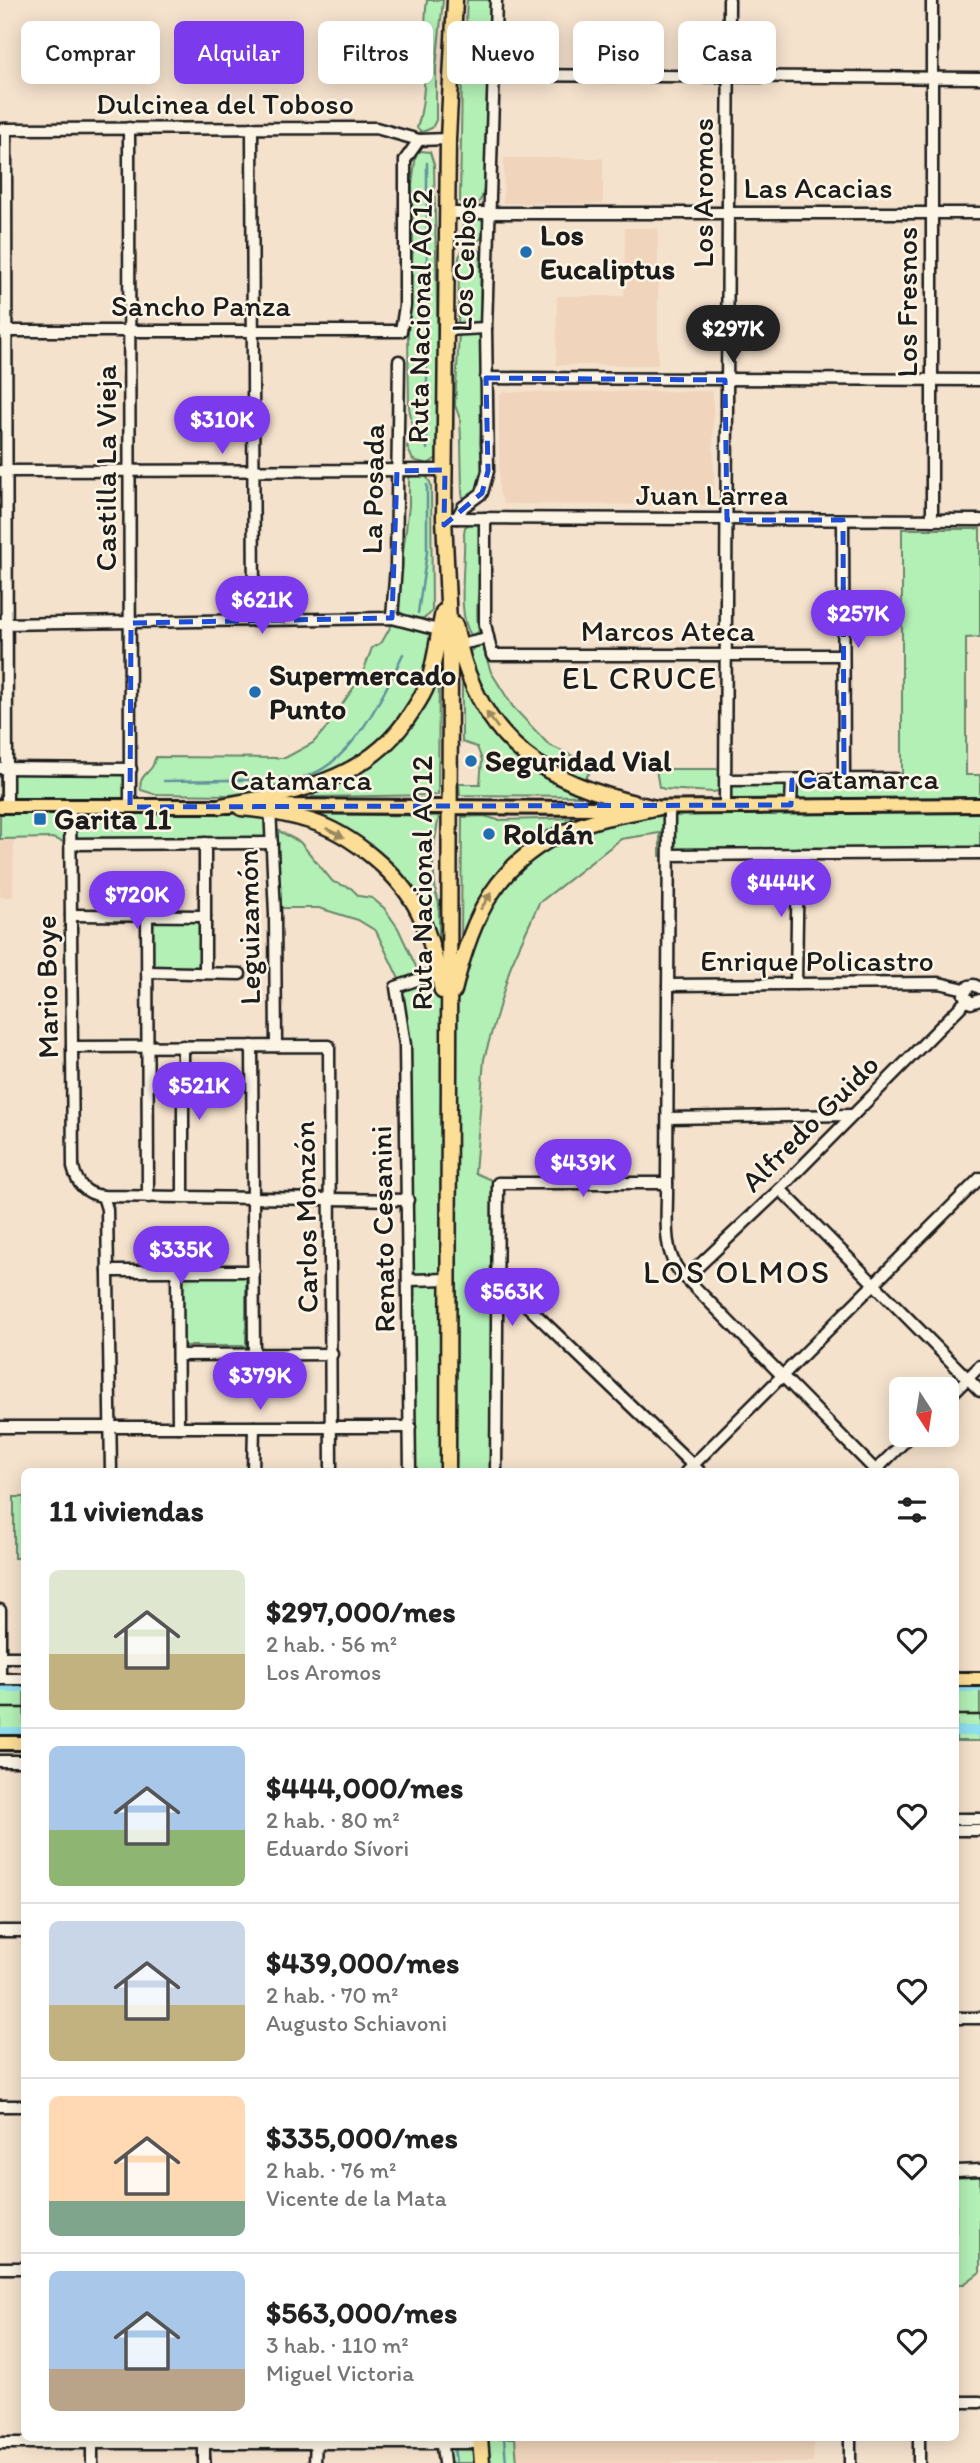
<!DOCTYPE html>
<html lang="es">
<head>
<meta charset="utf-8">
<style>
	:root { --surface:#fff; --page:#f6f6f6; --text:#222; --muted:#767676; --line:#e0e0e0; --accent:#7c3aed }
	body { margin:0; font-family:Itim,sans-serif; background:var(--page); color:var(--text); height:100vh; display:flex; flex-direction:column; font-size:26px; white-space:nowrap }
	* { box-sizing:border-box; margin:0 }
	p { font-size:23px; color:var(--muted) }
	.icon { flex:none; width:38px; height:38px; fill:none; stroke:currentColor; stroke-width:2; stroke-linecap:round; stroke-linejoin:round }
	.map { position:relative; flex:1; overflow:hidden }
	.side { position:absolute; left:21px; top:1468px; width:938px; height:973px; display:flex; flex-direction:column; background:var(--surface); border-radius:10px; box-shadow:0 4px 18px #0003 }
	.side>* { flex:none }
	.banner { position:absolute; left:21px; top:21px; width:938px; height:63px; display:flex; gap:14px }
	.needle { width:46px; rotate:168deg }
	.buttons { position:absolute; left:889px; top:1377px; display:grid; gap:14px }
	.buttons a { display:grid; place-items:center; width:70px; height:70px; border-radius:10px; background:var(--surface); box-shadow:0 4px 18px #0003; font-size:35px }
	.price { position:absolute; translate:-50% -60px; padding:0 16px; border-radius:24px; background:var(--accent); color:#fff; font-size:23px; line-height:46px; filter:drop-shadow(0 2px 4px #0008) }
	.price::after { content:''; position:absolute; left:50%; top:42px; width:21px; height:16px; margin-left:-10px; background:inherit; clip-path:polygon(0 0,100% 0,50% 100%) }
	.price.current { background:#222; color:#fff }
	ul { padding:0; list-style:none }
	li { display:flex; align-items:center; gap:21px; height:175px; padding:0 28px }
	li+li { border-top:2px solid var(--line) }
	li span { display:grid; place-items:center; flex:none; width:196px; height:140px; border-radius:10px; color:#555 }
	li>.icon { margin-inline-start:auto }
	span .icon { width:84px; height:84px; fill:#fffc; stroke-width:1 }
	li b { font-size:30px }
	h2 { display:flex; justify-content:space-between; align-items:center; height:84px; padding:0 28px; font-size:30px }
	.tag { padding:0 24px; border-radius:10px; background:var(--surface); box-shadow:0 4px 18px #0003; font-size:24px; line-height:63px }
	.tag.current { background:var(--accent); color:#fff }
	.map>svg:first-child { display:block }
	.built { fill:#f0d5bc }
	.green { fill:#b3f0b6; stroke:#688669; stroke-width:2 }
	.lines { fill:none; stroke-linecap:round; stroke-linejoin:round }
	.stream { stroke:#62919a; stroke-width:2.5 }
	.canal { stroke:#90dfee; stroke-width:10 }
	.minor-casing { stroke:#1c1c1c; stroke-width:15 }
	.major-casing { stroke:#1c1c1c; stroke-width:18 }
	.highway-casing { stroke:#1c1c1c; stroke-width:19 }
	.minor { stroke:#fcf5e5; stroke-width:10 }
	.major { stroke:#fdde96; stroke-width:12 }
	.highway { stroke:#fdde96; stroke-width:14 }
	.rail { stroke:#1c1c1c; stroke-width:2.5 }
	.oneway { fill:#98875f }
	.marked { fill:none; stroke:#1d4ed8; stroke-width:5; stroke-dasharray:14 9; stroke-linejoin:round }
	.poi-dot { fill:#1f6fb2; stroke:#fcf5e5; stroke-width:2.5 }
	.labels { text-anchor:middle; stroke-width:5; stroke-linejoin:round; paint-order:stroke }
	.street-label { font-size:30px; fill:#1c1c1c; stroke:#fcf5e5 }
	.poi-label { font-size:30px; font-weight:bold; fill:#1c1c1c; stroke:#fcf5e5; text-anchor:start }
	.neighbourhood-label { font-size:32px; letter-spacing:2px; fill:#1c1c1c; stroke:#fcf5e5 }
</style>
</head>
<body>
<div class="map">
<svg width="980" height="2463" viewBox="0 0 980 2463">
	<rect width="100%" height="100%" fill="#f5e2cd"/>
	<filter id="ink" filterUnits="userSpaceOnUse"><feTurbulence type="fractalNoise" baseFrequency=".0143" numOctaves="2"/><feDisplacementMap in="SourceGraphic" scale="14" xChannelSelector="R" yChannelSelector="G"/><feConvolveMatrix kernelMatrix="1 2 1 2 8 2 1 2 1" color-interpolation-filters="sRGB"/></filter>
	<g filter="url(#ink)">
		<!-- built -->
		<g class="built">
			<polygon points="504,158 603,158 603,204 503,203"/>
			<polygon points="625,228 658,228 658,365 556,365 557,296 624,296"/>
			<polygon points="713,391 714,505 504,504 499,493 499,396 504,392"/>
			<polygon points="0,839 14,839 13,897 0,897"/>
			<polygon points="515,2438 814,2438 813,2463 517,2463"/>
		</g>
		<!-- green -->
		<g class="green">
			<path d="M 427,0 L 443,0 L 436,68 L 436,120 L 432,128 L 422,132 L 417,128 C 430,87 421,42 427,0 Z"/>
			<path d="M 467,0 L 492,0 L 490,37 L 488,44 L 481,47 L 474,46 C 464,31 466,17 467,0 Z"/>
			<path d="M 470,56 C 483,58 485,64 488,76 L 484,189 C 482,202 473,215 460,201 L 462,74 L 463,63 Z"/>
			<path d="M 421,151 L 430,152 L 434,165 L 440,447 L 438,457 L 428,464 L 413,460 L 407,447 C 413,434 412,420 409,407 L 408,334 L 413,245 L 412,185 L 416,154 Z"/>
			<path d="M 469,217 L 484,217 C 488,232 481,246 464,243 C 457,234 462,225 469,217 Z"/>
			<polygon points="468,248 480,251 481,322 476,326 458,326 459,257 462,251"/>
			<polygon points="475,331 480,334 482,390 480,443 483,473 478,489 473,496 467,499 463,498 462,493 461,440 460,419 455,405 459,334"/>
			<path d="M 412,474 C 422,474 428,475 431,485 L 432,611 C 424,624 404,619 396,607 L 409,506 L 409,479 Z"/>
			<path d="M 475,521 L 480,523 C 489,553 472,597 479,632 L 471,635 C 456,615 466,560 464,533 L 465,527 Z"/>
			<polygon points="902,529 980,529 980,637 966,638 966,775 980,775 980,853 660,856 660,833 621,839 539,903 511,965 484,1059 475,1173 498,1183 496,1472 410,1472 405,1045 396,987 460,964 467,939 526,856 600,819 725,805 726,780 896,779 902,776"/>
			<path d="M 392,624 L 423,629 L 429,634 L 431,644 L 425,669 L 417,691 L 396,725 L 377,745 L 336,773 L 280,788 L 230,795 L 154,794 L 141,790 C 138,778 146,775 152,767 C 154,764 154,760 156,757 L 285,758 L 313,743 L 327,727 L 362,675 L 372,648 L 382,642 Z"/>
			<path d="M 478,646 L 483,647 L 491,672 L 513,707 L 549,745 L 573,756 L 589,774 L 584,779 C 549,766 505,738 486,704 C 479,689 474,673 468,658 L 469,652 Z"/>
			<path d="M 462,672 C 474,694 485,720 500,739 C 523,766 555,783 587,796 L 460,795 L 459,784 L 480,784 L 482,760 L 477,747 L 462,742 Z"/>
			<polygon points="435,673 439,673 438,795 312,797 317,791 376,759"/>
			<polygon points="0,768 131,769 130,806 270,811 272,843 70,844 52,838 0,839"/>
			<polygon points="656,769 722,769 721,786 719,791 713,792 664,789 659,787"/>
			<polygon points="314,814 439,816 434,846 433,866 436,894 439,903 439,941 434,939 407,884 311,817"/>
			<polygon points="484,816 498,820 580,818 530,848 463,938 461,935 462,817"/>
			<polygon points="277,830 300,842 333,882 351,888 359,896 372,898 384,908 398,928 419,973 400,981 376,931 358,920 319,908 279,908 275,834"/>
			<polygon points="152,920 200,920 200,967 151,967"/>
			<rect x="183" y="1276" width="63" height="70"/>
			<rect x="14" y="1497" width="10" height="61"/>
			<rect x="0" y="1679" width="24" height="64"/>
			<rect x="956" y="1679" width="24" height="62"/>
			<polygon points="956,2176 980,2176 980,2272 964,2284 956,2284"/>
			<polygon points="441,2438 515,2438 517,2463 444,2463"/>
		</g>
		<g class="lines">
			<!-- stream -->
			<g class="stream">
				<polyline points="427,449 427,163"/>
				<polyline points="418,613 427,552 427,485"/>
				<path d="M 164,781 L 296,779 C 350,770 381,699 403,654"/>
				<polyline points="0,1755 24,1755"/>
				<polyline points="504,2438 506,2463"/>
				<polyline points="454,2448 456,2463"/>
			</g>
			<!-- canal -->
			<g class="canal">
				<polyline points="0,1687 24,1687"/>
				<polyline points="956,1687 980,1687"/>
				<polyline points="956,1731 980,1731"/>
				<polyline points="0,1733 24,1733"/>
			</g>
			<!-- minor casing -->
			<g class="minor-casing">
				<g id="minor">
					<polyline points="451,49 493,55"/>
					<polyline points="492,75 980,78"/>
					<polyline points="129,128 130,807"/>
					<polyline points="252,128 254,621"/>
					<polyline points="2,129 376,128 419,140 448,139"/>
					<polyline points="6,129 7,806"/>
					<polyline points="447,213 980,213"/>
					<polyline points="446,330 486,328"/>
					<polyline points="1,331 401,331 405,306 405,160 419,140"/>
					<polyline points="486,378 980,380"/>
					<polyline points="1,471 445,470"/>
					<polyline points="444,518 980,520"/>
					<polyline points="457,518 463,507 482,493 488,471 486,328 496,0"/>
					<polyline points="485,518 485,624 492,655 843,655"/>
					<polyline points="843,520 844,780"/>
					<polyline points="932,520 932,0"/>
					<polyline points="392,618 396,566 399,361"/>
					<polyline points="0,624 392,618 442,631"/>
					<polyline points="460,644 488,638"/>
					<polyline points="0,768 131,769"/>
					<polyline points="726,780 896,779"/>
					<polyline points="725,805 729,0"/>
					<polyline points="791,805 792,780"/>
					<path d="M 70,806 L 73,1167 C 77,1184 85,1194 103,1196 L 408,1200"/>
					<polyline points="270,807 275,914 276,1046"/>
					<path d="M 669,808 L 667,1183 C 668,1211 661,1249 680,1272 L 877,1472"/>
					<polyline points="205,843 205,973"/>
					<polyline points="70,844 272,843"/>
					<polyline points="669,855 980,853"/>
					<polyline points="71,915 205,916"/>
					<polyline points="147,916 148,1197"/>
					<polyline points="147,972 240,974"/>
					<polyline points="796,984 798,854"/>
					<polyline points="668,985 939,983 965,989"/>
					<polyline points="980,988 974,985 969,986 964,995 971,1003 980,1000"/>
					<polyline points="252,1046 254,1354"/>
					<polyline points="72,1047 329,1046 331,1472"/>
					<polyline points="668,1118 853,1115"/>
					<polyline points="780,1189 980,1391"/>
					<polyline points="103,1196 107,1209 111,1472"/>
					<polyline points="183,1197 183,1046"/>
					<polyline points="108,1271 254,1271"/>
					<polyline points="177,1271 178,1427"/>
					<polyline points="497,1277 700,1472"/>
					<polyline points="686,1278 780,1189 967,1000"/>
					<polyline points="409,1280 449,1279"/>
					<polyline points="178,1355 332,1354"/>
					<polyline points="947,1399 980,1366"/>
					<polyline points="0,1427 410,1427"/>
					<polyline points="253,1472 254,1427"/>
					<polyline points="410,1472 405,1045 396,987 443,971"/>
					<polyline points="496,1472 498,1183 667,1183"/>
					<polyline points="686,1472 980,1178"/>
					<polyline points="874,1472 911,1435"/>
					<polyline points="0,1610 0,1679"/>
					<polyline points="0,1657 24,1657"/>
					<polyline points="0,1679 24,1679"/>
					<polyline points="0,1761 24,1761"/>
					<polyline points="956,1819 980,1819"/>
					<polyline points="956,1830 980,1830"/>
					<polyline points="0,1931 24,1931"/>
					<polyline points="956,2018 980,2018"/>
					<polyline points="0,2106 24,2106"/>
					<polyline points="956,2171 980,2170"/>
					<polyline points="0,2268 24,2268"/>
					<polyline points="956,2402 980,2402"/>
					<polyline points="441,2438 444,2463"/>
					<polyline points="850,2438 850,2463"/>
					<polyline points="919,2438 919,2463"/>
					<polyline points="92,2439 92,2463"/>
					<polyline points="204,2439 204,2463"/>
					<polyline points="0,2443 480,2443"/>
					<polyline points="315,2463 316,2438"/>
				</g>
			</g>
			<!-- major casing -->
			<g class="major-casing">
				<g id="major">
					<polyline points="0,806 231,806"/>
					<polyline points="266,806 605,808 980,805"/>
					<polyline points="956,1679 980,1679"/>
					<polyline points="0,1743 24,1743"/>
				</g>
			</g>
			<!-- highway casing -->
			<g class="highway-casing">
				<g id="highway">
					<path d="M 455,625 C 458,637 460,650 464,662 C 495,758 564,788 656,808"/>
					<path d="M 221,806 C 289,794 362,782 405,722 C 414,709 424,695 429,680 C 436,658 438,634 443,612"/>
					<path d="M 241,808 C 264,810 287,814 310,821 C 351,833 401,875 419,913 C 431,937 437,966 442,991"/>
					<path d="M 454,991 C 471,918 497,859 572,829 C 597,818 624,814 650,809"/>
					<polyline points="448,1472 450,645 444,518 448,139 455,0"/>
					<polyline points="480,2438 482,2463"/>
				</g>
			</g>
			<!-- minor -->
			<use href="#minor" class="minor"/>
			<!-- major -->
			<use href="#major" class="major"/>
			<!-- highway -->
			<use href="#highway" class="highway"/>
			<!-- rail -->
			<g class="rail">
				<polyline points="0,1708 24,1708"/>
				<polyline points="956,1715 980,1715"/>
			</g>
		</g>
		<!-- one-way arrows -->
		<defs><path id="oneway-solid" d="M-6-.8H1V-3.2L6.5 0L1 3.2V.8H-6Z" transform="scale(1.75)"/></defs>
		<g class="oneway">
			<use href="#oneway-solid" transform="translate(492 720) rotate(-126)"/>
			<use href="#oneway-solid" transform="translate(335 833) rotate(28)"/>
			<use href="#oneway-solid" transform="translate(486 901) rotate(-57)"/>
		</g>
	</g>
	<!-- marked area -->
	<path class="marked" d="M 486,378 L 725,380 L 727,520 L 843,520 L 844,780 L 792,780 L 791,805 L 130,807 L 131,623 L 392,618 L 397,471 L 445,470 L 444,525 L 482,493 L 488,471 Z"/>
	<!-- markers -->
	<g class="poi-dot">
		<circle cx="526" cy="252" r="7"/>
		<circle cx="255" cy="692" r="7"/>
		<circle cx="471" cy="761" r="7"/>
		<rect x="33" y="812" width="14" height="14" rx="3.5"/>
		<circle cx="489" cy="834" r="7"/>
	</g>
	<g class="labels">
		<!-- street labels -->
		<g class="street-label">
			<text x="225" y="114">Dulcinea del Toboso</text>
			<text x="818" y="198">Las Acacias</text>
			<text transform="translate(703 193) rotate(-90)" y="10">Los Aromos</text>
			<text transform="translate(464 264) rotate(-88)" y="10">Los Ceibos</text>
			<text transform="translate(907 302) rotate(-90)" y="10">Los Fresnos</text>
			<text x="201" y="316">Sancho Panza</text>
			<text transform="translate(420 316) rotate(-89)" y="10">Ruta Nacional A012</text>
			<text transform="translate(106 468) rotate(-90)" y="10">Castilla La Vieja</text>
			<text transform="translate(373 489) rotate(-89)" y="10">La Posada</text>
			<text x="712" y="505">Juan Larrea</text>
			<text x="668" y="641">Marcos Ateca</text>
			<text x="868" y="789">Catamarca</text>
			<text x="301" y="790">Catamarca</text>
			<text transform="translate(422 883) rotate(-90)" y="10">Ruta Nacional A012</text>
			<text transform="translate(249 927) rotate(-91)" y="10">Leguizamón</text>
			<text x="817" y="971">Enrique Policastro</text>
			<text transform="translate(47 987) rotate(-91)" y="10">Mario Boye</text>
			<text transform="translate(810 1123) rotate(-45)" y="10">Alfredo Guido</text>
			<text transform="translate(306 1217) rotate(-91)" y="10">Carlos Monzón</text>
			<text transform="translate(383 1229) rotate(-91)" y="10">Renato Cesanini</text>
		</g>
		<!-- poi labels -->
		<g class="poi-label">
			<text x="540" y="245">Los<tspan x="540" dy="34">Eucaliptus</tspan></text>
			<text x="269" y="685">Supermercado<tspan x="269" dy="34">Punto</tspan></text>
			<text x="485" y="771">Seguridad Vial</text>
			<text x="54" y="829">Garita 11</text>
			<text x="503" y="844">Roldán</text>
		</g>
		<!-- neighbourhood labels -->
		<g class="neighbourhood-label">
			<text x="640" y="689">EL CRUCE</text>
			<text x="737" y="1283">LOS OLMOS</text>
		</g>
	</g>
</svg>
<div class="buttons">
<a><svg class="needle" viewBox="-14 -14 28 28"><path d="M0-13l5 13h-10z" fill="#e53935"/><path d="M0 13l5-13h-10z" fill="#767676"/></svg></a>
</div>
<b class="price current" style="left:733px;top:365px">$297K</b>
<b class="price" style="left:222px;top:456px">$310K</b>
<b class="price" style="left:262px;top:636px">$621K</b>
<b class="price" style="left:858px;top:650px">$257K</b>
<b class="price" style="left:781px;top:919px">$444K</b>
<b class="price" style="left:137px;top:931px">$720K</b>
<b class="price" style="left:199px;top:1122px">$521K</b>
<b class="price" style="left:583px;top:1199px">$439K</b>
<b class="price" style="left:181px;top:1286px">$335K</b>
<b class="price" style="left:512px;top:1328px">$563K</b>
<b class="price" style="left:260px;top:1412px">$379K</b>
<div class="banner">
<a class="tag">Comprar</a>
<a class="tag current">Alquilar</a>
<a class="tag">Filtros</a>
<a class="tag">Nuevo</a>
<a class="tag">Piso</a>
<a class="tag">Casa</a>
</div>
<section class="side">
<h2>11 viviendas<svg class="icon" aria-label="filters" viewBox="0 0 24 24"><path d="M4 7h16M4 17h16"/><circle cx="9" cy="7" r="2"/><circle cx="15" cy="17" r="2"/></svg></h2>
<ul>
<li><span style="background:linear-gradient(#dfe7d0 60%,#c2b280 0)"><svg class="icon" aria-label="home" viewBox="0 0 24 24"><path d="M3 11l9-7 9 7M6 9v11h12V9"/></svg></span><div><b>$297,000/mes</b><p>2 hab. · 56 m²</p><p>Los Aromos</p></div><svg class="icon" aria-label="heart" viewBox="0 0 24 24"><path d="M12 20l-8-8c-3-5 5-10 8-4 3-6 11-1 8 4z"/></svg></li>
<li><span style="background:linear-gradient(#a9c7e8 60%,#8fb573 0)"><svg class="icon" aria-label="home" viewBox="0 0 24 24"><path d="M3 11l9-7 9 7M6 9v11h12V9"/></svg></span><div><b>$444,000/mes</b><p>2 hab. · 80 m²</p><p>Eduardo Sívori</p></div><svg class="icon" aria-label="heart" viewBox="0 0 24 24"><path d="M12 20l-8-8c-3-5 5-10 8-4 3-6 11-1 8 4z"/></svg></li>
<li><span style="background:linear-gradient(#c9d6e8 60%,#c2b280 0)"><svg class="icon" aria-label="home" viewBox="0 0 24 24"><path d="M3 11l9-7 9 7M6 9v11h12V9"/></svg></span><div><b>$439,000/mes</b><p>2 hab. · 70 m²</p><p>Augusto Schiavoni</p></div><svg class="icon" aria-label="heart" viewBox="0 0 24 24"><path d="M12 20l-8-8c-3-5 5-10 8-4 3-6 11-1 8 4z"/></svg></li>
<li><span style="background:linear-gradient(#ffd9b3 75%,#7fa58c 0)"><svg class="icon" aria-label="home" viewBox="0 0 24 24"><path d="M3 11l9-7 9 7M6 9v11h12V9"/></svg></span><div><b>$335,000/mes</b><p>2 hab. · 76 m²</p><p>Vicente de la Mata</p></div><svg class="icon" aria-label="heart" viewBox="0 0 24 24"><path d="M12 20l-8-8c-3-5 5-10 8-4 3-6 11-1 8 4z"/></svg></li>
<li><span style="background:linear-gradient(#a9c7e8 70%,#b9a48a 0)"><svg class="icon" aria-label="home" viewBox="0 0 24 24"><path d="M3 11l9-7 9 7M6 9v11h12V9"/></svg></span><div><b>$563,000/mes</b><p>3 hab. · 110 m²</p><p>Miguel Victoria</p></div><svg class="icon" aria-label="heart" viewBox="0 0 24 24"><path d="M12 20l-8-8c-3-5 5-10 8-4 3-6 11-1 8 4z"/></svg></li>
</ul>
</section>
</div>
</body>
</html>
